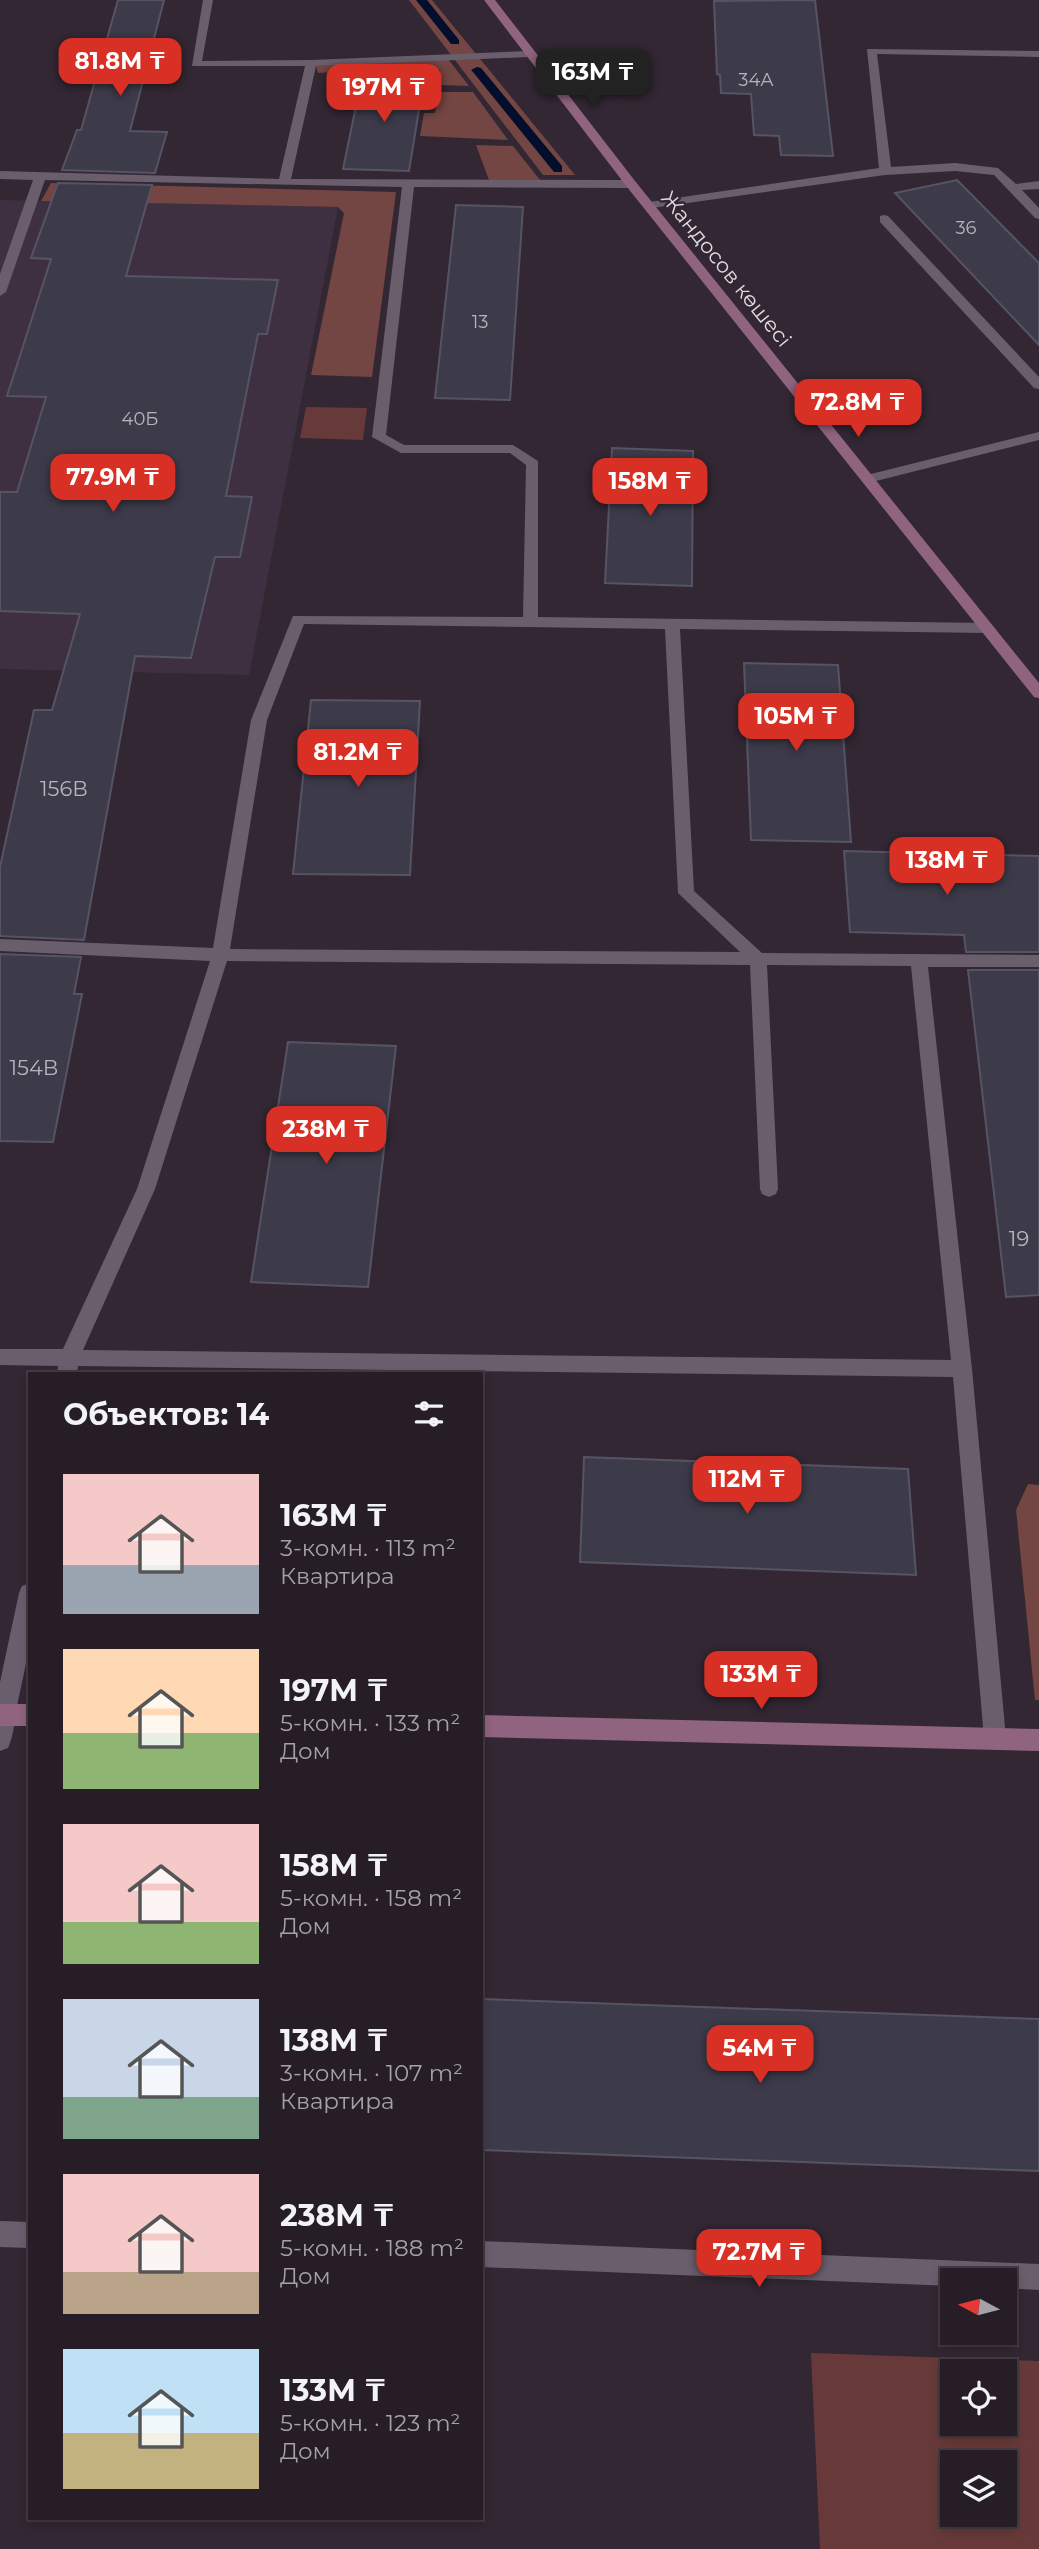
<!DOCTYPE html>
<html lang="ru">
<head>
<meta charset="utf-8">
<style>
	:root { --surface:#261d26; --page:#322a32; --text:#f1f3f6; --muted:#a4a2a7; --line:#423b43; --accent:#d93025 }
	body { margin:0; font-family:Montserrat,sans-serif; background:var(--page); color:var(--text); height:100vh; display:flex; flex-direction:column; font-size:26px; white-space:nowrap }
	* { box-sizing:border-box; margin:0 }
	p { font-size:23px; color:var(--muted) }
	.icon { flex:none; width:38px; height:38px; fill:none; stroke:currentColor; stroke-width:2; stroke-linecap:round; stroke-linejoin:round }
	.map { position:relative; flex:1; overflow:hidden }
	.panel { position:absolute; left:28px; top:1372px; width:455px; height:1148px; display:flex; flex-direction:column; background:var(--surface); border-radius:0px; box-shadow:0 4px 10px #0003,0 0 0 2px var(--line) }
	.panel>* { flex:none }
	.needle { width:46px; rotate:277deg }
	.controls { position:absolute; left:940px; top:2268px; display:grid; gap:14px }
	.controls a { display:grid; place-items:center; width:77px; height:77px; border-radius:0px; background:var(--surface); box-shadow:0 4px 10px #0003,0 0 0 2px var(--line); font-size:35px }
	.price { position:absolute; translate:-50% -60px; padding:0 16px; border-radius:14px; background:var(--accent); color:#fff; font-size:23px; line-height:46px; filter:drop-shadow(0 2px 4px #0008) }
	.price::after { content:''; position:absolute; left:50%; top:42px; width:21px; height:16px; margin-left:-10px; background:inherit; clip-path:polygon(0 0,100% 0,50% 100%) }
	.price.selected { background:#222; color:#fff }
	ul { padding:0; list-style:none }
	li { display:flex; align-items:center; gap:21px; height:175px; padding:0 35px }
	li span { display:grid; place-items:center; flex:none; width:196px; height:140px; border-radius:0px; color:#555 }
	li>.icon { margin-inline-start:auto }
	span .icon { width:84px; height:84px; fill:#fffc; stroke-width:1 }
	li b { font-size:30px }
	h2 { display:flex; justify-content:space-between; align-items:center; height:84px; padding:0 35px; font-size:30px }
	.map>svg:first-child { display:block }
	.built { fill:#3e3040 }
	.green { fill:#673a39; fill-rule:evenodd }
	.forest { fill:#734543 }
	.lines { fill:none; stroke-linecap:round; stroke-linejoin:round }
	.stream { fill:#030d2c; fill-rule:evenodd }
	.building { fill:#3d3b4a; stroke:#565464; stroke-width:2 }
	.service { fill:#6a5e6c; fill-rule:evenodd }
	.minor { fill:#6a5e6c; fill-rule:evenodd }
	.secondary { fill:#90637f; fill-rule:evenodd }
	.labels { text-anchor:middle; stroke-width:5; stroke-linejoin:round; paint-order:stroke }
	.far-number-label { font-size:18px; fill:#b9b3bc }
	.far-street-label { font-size:21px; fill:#e2dbe2; stroke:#322733 }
	.number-label { font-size:21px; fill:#b9b3bc }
</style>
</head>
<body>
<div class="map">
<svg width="1039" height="2549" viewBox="0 0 1039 2549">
	<rect width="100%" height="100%" fill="#322733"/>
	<!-- built -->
	<polygon class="built" points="0,200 338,207 249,675 0,669"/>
	<!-- green -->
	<g class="green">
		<polygon points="306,407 367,408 363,440 300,438"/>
		<path d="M 811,2353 L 1039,2361 L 1039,2549 L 820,2549 ZM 952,2371 L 1004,2371 L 1004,2424 L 952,2424 ZM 952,2462 L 1004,2462 L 1004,2515 L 952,2515 Z"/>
	</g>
	<!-- forest -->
	<g class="forest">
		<polygon points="409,0 432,0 575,175 543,175"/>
		<polygon points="448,59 469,86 441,85 440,70 389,68 318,73 316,66"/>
		<polygon points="439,92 473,92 508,140 420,136 424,113 435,113"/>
		<polygon points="476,145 513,146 540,180 489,180"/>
		<polygon points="51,183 396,192 372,377 311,375 344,213 338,207 41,201"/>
		<polygon points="1028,1484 1039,1485 1039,1700 1035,1700 1016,1510"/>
	</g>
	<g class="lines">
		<!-- stream -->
		<g class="stream">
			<polygon points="416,0 427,0 459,40 459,44 451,44"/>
			<polygon points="477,67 481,68 562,166 562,172 554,172 473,72 471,70"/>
		</g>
	</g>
	<!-- building -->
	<g class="building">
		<polygon points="118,0 164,0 130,131 167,132 155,173 62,170 77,130 81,130"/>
		<polygon points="815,0 833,156 781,155 779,136 754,135 751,94 721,93 720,75 717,74 714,1"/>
		<polygon points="362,77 424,79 409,171 343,169"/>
		<polygon points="957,180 1039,263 1039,345 895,193"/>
		<polygon points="58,183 152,185 126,276 278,280 267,334 258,334 226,496 252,497 240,557 215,557 191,658 135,656 84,940 0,936 0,867 34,710 52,710 80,614 0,611 0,492 17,492 46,397 7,396 51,259 31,258"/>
		<polygon points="456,205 523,207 510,400 435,398"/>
		<polygon points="612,448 693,451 692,586 605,583"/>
		<polygon points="744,663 838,665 851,842 751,840"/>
		<polygon points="311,700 420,701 410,875 293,874"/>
		<polygon points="844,851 1039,856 1039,952 966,952 964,935 850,932"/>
		<polygon points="0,954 81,957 74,994 82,994 53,1142 0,1141"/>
		<polygon points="968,970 1039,970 1039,1295 1006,1297"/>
		<polygon points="288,1042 396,1046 368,1287 251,1282"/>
		<polygon points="584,1457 908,1469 916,1575 580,1562"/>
		<polygon points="481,1999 1039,2019 1039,2171 481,2150"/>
	</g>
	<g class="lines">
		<!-- service -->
		<g class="service">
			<path d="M 203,0 L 213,0 L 202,61 L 311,60 L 529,51 L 535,54 L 529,57 L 316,66 L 291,179 L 631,180 L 637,184 L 631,188 L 414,187 L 386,435 L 404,445 L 513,445 L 538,461 L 538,617 L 987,623 L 995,628 L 987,633 L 680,629 L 694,891 L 762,953 L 1039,955 L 1039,967 L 928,967 L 972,1369 L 1006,1738 L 1003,1746 L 995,1749 L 987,1746 L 984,1738 L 953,1377 L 78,1366 L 77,1374 L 57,1374 L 58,1366 L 0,1365 L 0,1349 L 63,1349 L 137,1189 L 210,961 L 0,951 L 0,939 L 213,948 L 251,720 L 293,616 L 523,617 L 526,465 L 510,453 L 401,453 L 372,437 L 402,187 L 45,180 L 6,292 L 0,296 L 0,274 L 33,180 L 0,179 L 0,171 L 279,179 L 305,66 L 192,66 ZM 304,624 L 665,629 L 678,893 L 740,952 L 230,949 L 267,720 ZM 227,961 L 750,965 L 760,1189 L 762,1194 L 769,1197 L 776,1194 L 778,1189 L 767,965 L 911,966 L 951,1360 L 83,1350 L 155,1189 Z"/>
			<polygon points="867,49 1039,51 1039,57 877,54 891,167 955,163 998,168 1016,184 1039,181 1039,189 1022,190 1039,208 1039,219 1035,218 994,175 955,171 885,175 645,209 645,203 649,202 879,168"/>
			<polygon points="884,215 888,216 1039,377 1039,389 1034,388 880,222 880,216"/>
			<polygon points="1039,432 1039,440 868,483 861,479 863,476"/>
			<polygon points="30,1583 30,1645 15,1715 12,1722 4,1726 0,1724 0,1682 19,1593 22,1586"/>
		</g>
		<!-- minor -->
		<g class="minor">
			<path d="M 4,1704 L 12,1708 C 17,1719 13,1736 8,1748 L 0,1751 L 0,1706 Z"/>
			<polygon points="0,2221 30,2222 30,2248 0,2247"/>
			<polygon points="481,2241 1039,2264 1039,2290 1004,2288 1004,2280 952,2280 952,2286 481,2267"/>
		</g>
		<!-- secondary -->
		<g class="secondary">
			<polygon points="484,0 495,0 635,181 1039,683 1039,698 1034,697 627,187"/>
			<rect x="0" y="1704" width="30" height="22"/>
			<polygon points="481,1715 1039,1729 1039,1751 481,1737"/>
		</g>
	</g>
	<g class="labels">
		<!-- far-number labels -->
		<g class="far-number-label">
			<text x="756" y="86">34А</text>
			<text x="966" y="234">36</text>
			<text x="480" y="328">13</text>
			<text x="140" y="425">40Б</text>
		</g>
		<!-- far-street labels -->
		<g class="far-street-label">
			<text transform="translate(726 269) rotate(51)" y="7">Жандосов көшесі</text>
		</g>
		<!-- number labels -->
		<g class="number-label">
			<text x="64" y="796">156В</text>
			<text x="34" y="1075">154В</text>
			<text x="1019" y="1246">19</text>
		</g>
	</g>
</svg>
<div class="controls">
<a><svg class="needle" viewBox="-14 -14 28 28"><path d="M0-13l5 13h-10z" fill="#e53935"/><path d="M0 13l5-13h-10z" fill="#a4a2a7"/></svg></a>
<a><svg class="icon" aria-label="locate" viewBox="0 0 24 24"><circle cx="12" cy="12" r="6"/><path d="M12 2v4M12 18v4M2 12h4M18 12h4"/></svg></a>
<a><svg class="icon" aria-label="layers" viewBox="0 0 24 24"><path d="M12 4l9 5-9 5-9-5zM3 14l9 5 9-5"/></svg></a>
</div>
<b class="price" style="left:120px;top:98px">81.8M ₸</b>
<b class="price selected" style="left:593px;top:109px">163M ₸</b>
<b class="price" style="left:384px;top:124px">197M ₸</b>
<b class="price" style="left:858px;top:439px">72.8M ₸</b>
<b class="price" style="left:113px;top:514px">77.9M ₸</b>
<b class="price" style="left:650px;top:518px">158M ₸</b>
<b class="price" style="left:796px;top:753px">105M ₸</b>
<b class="price" style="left:358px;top:789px">81.2M ₸</b>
<b class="price" style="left:947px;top:897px">138M ₸</b>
<b class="price" style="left:326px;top:1166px">238M ₸</b>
<b class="price" style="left:747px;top:1516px">112M ₸</b>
<b class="price" style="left:761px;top:1711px">133M ₸</b>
<b class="price" style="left:760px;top:2085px">54M ₸</b>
<b class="price" style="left:759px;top:2289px">72.7M ₸</b>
<section class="panel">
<h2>Объектов: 14<svg class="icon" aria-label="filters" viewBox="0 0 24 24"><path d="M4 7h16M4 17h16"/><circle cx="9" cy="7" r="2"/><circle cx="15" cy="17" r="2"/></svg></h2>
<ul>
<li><span style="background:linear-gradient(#f6c9c9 65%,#9aa5b1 0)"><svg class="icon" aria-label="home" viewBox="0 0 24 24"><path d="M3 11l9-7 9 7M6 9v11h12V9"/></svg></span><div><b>163M ₸</b><p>3-комн. · 113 m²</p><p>Квартира</p></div></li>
<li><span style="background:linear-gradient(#ffd9b3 60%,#8fb573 0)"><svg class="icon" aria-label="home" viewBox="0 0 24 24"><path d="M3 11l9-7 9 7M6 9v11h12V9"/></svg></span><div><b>197M ₸</b><p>5-комн. · 133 m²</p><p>Дом</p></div></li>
<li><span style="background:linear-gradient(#f6c9c9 70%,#8fb573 0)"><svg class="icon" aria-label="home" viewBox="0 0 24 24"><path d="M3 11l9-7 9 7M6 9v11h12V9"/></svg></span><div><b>158M ₸</b><p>5-комн. · 158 m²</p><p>Дом</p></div></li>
<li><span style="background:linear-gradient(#c9d6e8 70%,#7fa58c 0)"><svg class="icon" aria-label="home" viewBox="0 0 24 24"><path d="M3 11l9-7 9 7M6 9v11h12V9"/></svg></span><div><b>138M ₸</b><p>3-комн. · 107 m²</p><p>Квартира</p></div></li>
<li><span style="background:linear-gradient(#f6c9c9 70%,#b9a48a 0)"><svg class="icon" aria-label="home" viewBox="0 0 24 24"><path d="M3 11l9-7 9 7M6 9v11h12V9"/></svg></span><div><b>238M ₸</b><p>5-комн. · 188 m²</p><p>Дом</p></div></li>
<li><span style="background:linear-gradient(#bfe0f5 60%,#c2b280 0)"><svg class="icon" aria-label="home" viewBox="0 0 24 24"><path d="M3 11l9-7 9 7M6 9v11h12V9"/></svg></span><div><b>133M ₸</b><p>5-комн. · 123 m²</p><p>Дом</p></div></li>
</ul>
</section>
</div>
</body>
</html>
